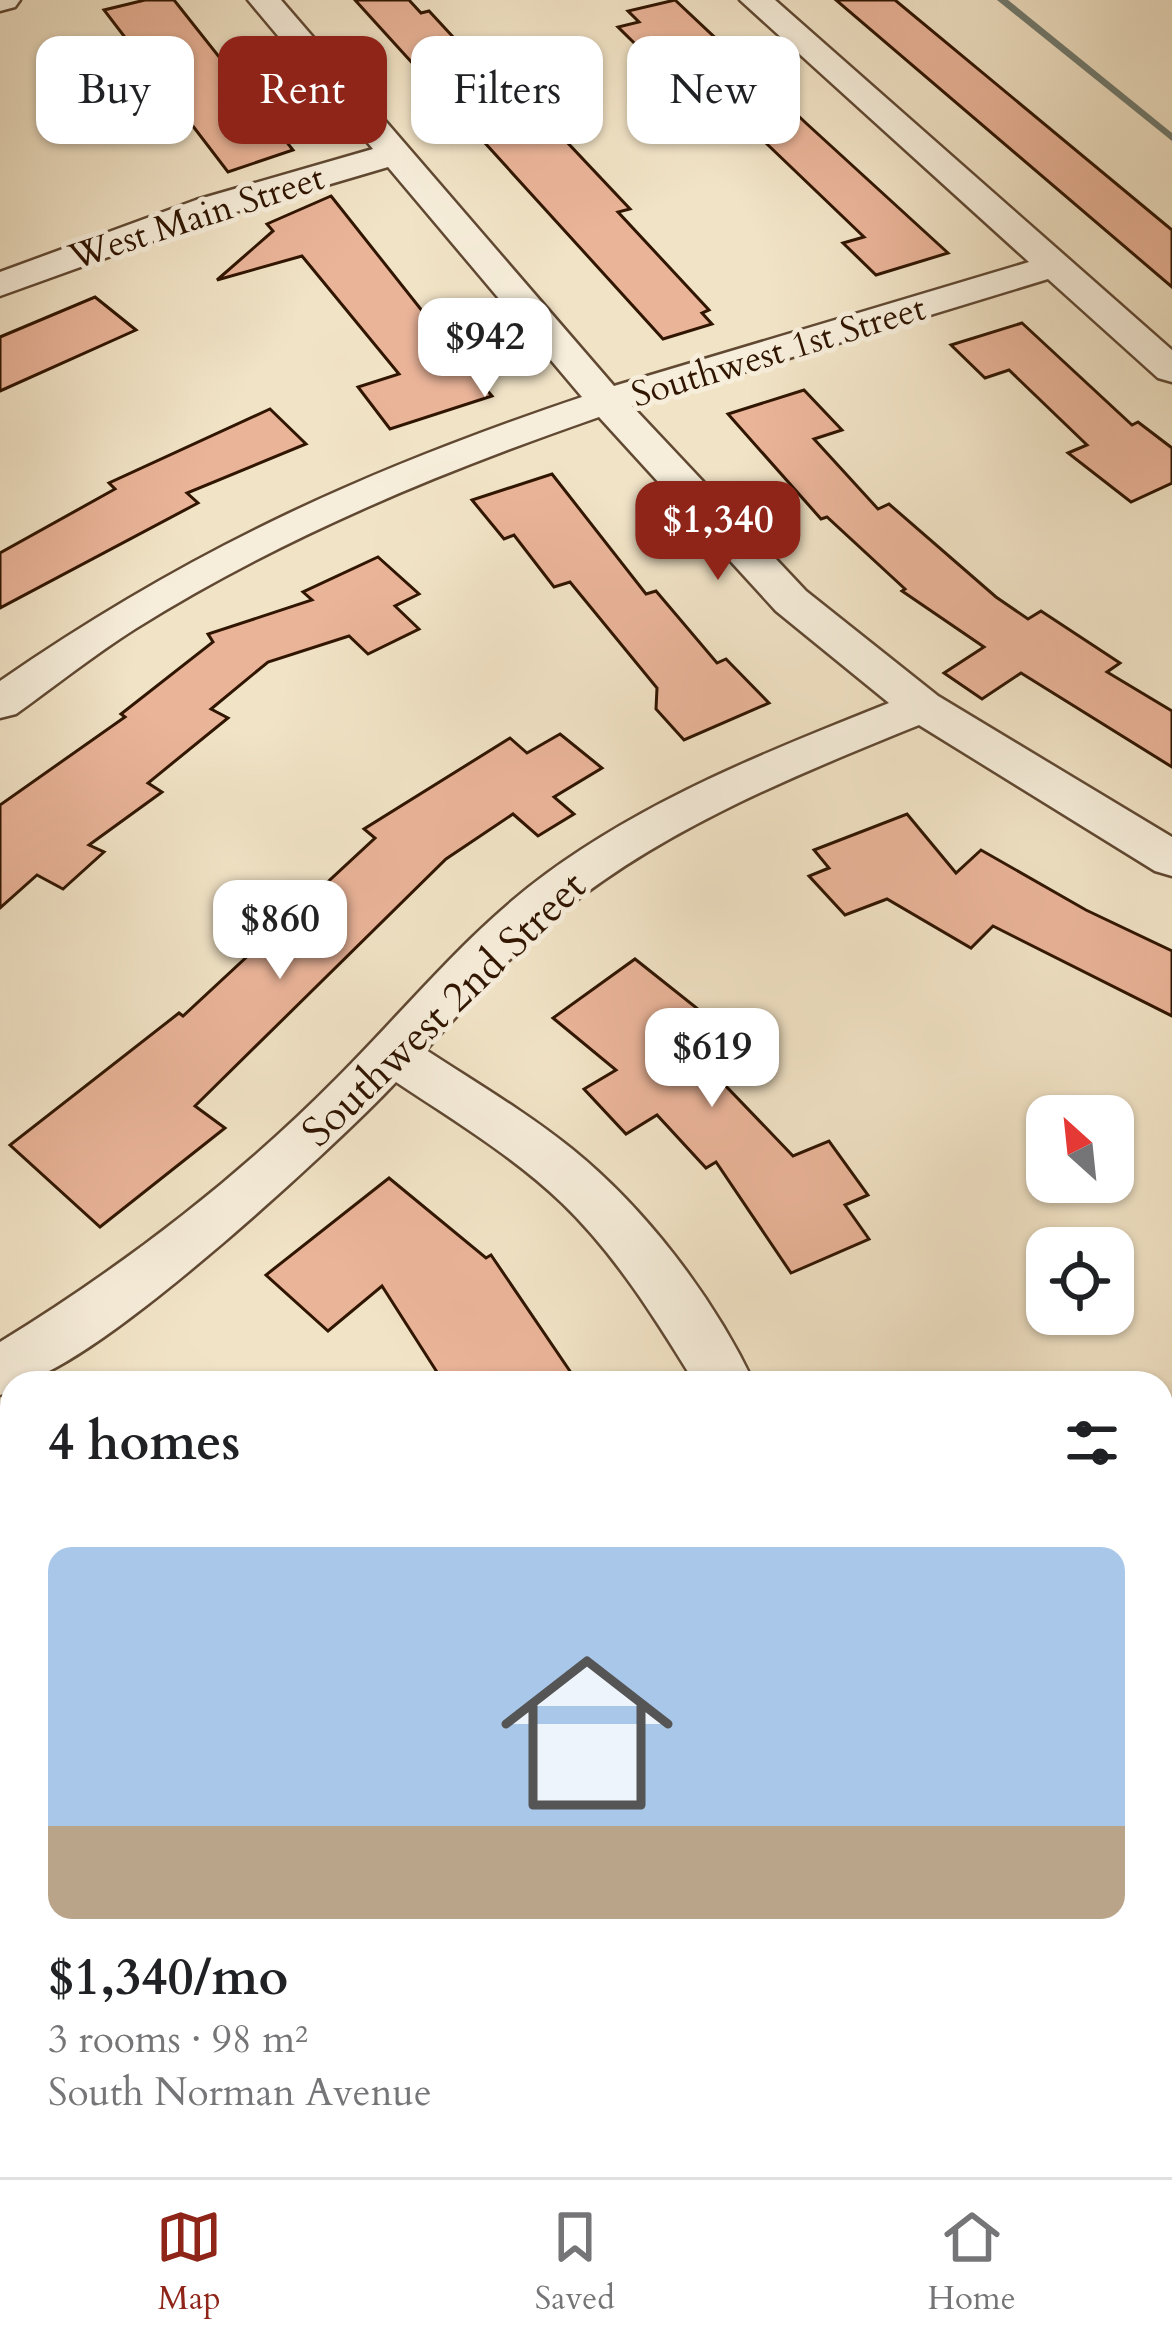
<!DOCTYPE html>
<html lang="en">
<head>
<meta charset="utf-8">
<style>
	:root { --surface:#fff; --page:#f6f6f6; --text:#202124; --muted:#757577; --line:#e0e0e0; --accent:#8f2418 }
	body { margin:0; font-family:Cardo,serif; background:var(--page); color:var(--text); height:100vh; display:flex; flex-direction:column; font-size:45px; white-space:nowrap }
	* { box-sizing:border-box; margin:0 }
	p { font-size:39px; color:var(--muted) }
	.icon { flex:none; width:66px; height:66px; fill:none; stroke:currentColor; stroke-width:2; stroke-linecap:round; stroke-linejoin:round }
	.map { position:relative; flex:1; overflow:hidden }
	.sheet { position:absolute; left:0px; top:1371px; width:1173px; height:807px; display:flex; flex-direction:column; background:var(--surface); border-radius:36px 36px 0 0; box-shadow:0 3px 9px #0004 }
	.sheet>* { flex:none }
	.top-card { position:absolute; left:36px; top:36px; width:1101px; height:108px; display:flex; gap:24px }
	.needle { width:78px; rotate:333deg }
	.fabs { position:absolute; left:1026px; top:1095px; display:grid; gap:24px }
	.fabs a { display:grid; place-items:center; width:108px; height:108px; border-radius:24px; background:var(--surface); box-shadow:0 3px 9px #0004; font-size:60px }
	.price { position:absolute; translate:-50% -102px; padding:0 27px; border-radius:24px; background:#fff; color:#222; font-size:39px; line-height:78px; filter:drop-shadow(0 3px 6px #0008) }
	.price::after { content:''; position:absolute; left:50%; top:72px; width:36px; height:27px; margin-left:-18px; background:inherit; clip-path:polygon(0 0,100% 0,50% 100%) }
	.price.current { background:var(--accent); color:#fff }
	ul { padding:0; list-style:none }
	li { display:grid; align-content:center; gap:24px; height:636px; padding:0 48px }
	li span { display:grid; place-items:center; height:372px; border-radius:24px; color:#555 }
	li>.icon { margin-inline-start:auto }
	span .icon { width:216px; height:216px; fill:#fffc; stroke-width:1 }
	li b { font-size:51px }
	h2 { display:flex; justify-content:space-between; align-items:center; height:144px; padding:0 48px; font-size:51px }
	.chip { padding:0 42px; border-radius:24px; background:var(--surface); box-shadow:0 3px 9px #0004; font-size:42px; line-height:108px }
	.chip.current { background:var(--accent); color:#fff }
	.menu { display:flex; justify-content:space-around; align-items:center; height:168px; border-top:3px solid var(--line); background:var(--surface); font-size:33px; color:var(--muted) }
	.menu a { display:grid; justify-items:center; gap:6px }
	.menu .current { color:var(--accent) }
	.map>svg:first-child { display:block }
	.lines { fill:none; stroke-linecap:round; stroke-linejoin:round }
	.stream { fill:#707a6f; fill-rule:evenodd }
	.building { fill:#eab499; stroke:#301501; stroke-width:3 }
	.minor-casing { stroke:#604832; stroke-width:5 }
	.minor { fill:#f6edda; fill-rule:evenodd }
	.labels { text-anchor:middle; stroke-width:10; stroke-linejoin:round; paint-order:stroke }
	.far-street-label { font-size:36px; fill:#301501; stroke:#f6edda }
	.street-label { font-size:42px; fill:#301501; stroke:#f6edda }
</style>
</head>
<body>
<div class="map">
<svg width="1172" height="2177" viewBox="0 0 1172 2177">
	<rect width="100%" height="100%" fill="#f1e3c6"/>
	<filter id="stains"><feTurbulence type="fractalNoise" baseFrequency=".00167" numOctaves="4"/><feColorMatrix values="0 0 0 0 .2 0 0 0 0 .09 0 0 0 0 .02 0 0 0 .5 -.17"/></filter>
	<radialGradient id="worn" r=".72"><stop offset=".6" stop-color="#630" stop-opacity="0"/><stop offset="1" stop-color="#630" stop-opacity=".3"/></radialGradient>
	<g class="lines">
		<!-- stream -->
		<polygon class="stream" points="997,0 1008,0 1172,133 1172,141"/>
	</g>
	<!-- building -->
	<g class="building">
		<polygon points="145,0 174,0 293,150 228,172 104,10"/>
		<polygon points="355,0 409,0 421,13 429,11 467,52 473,51 524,106 531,104 630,209 618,212 709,310 702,313 712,324 663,339"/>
		<polygon points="675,0 807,124 948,253 876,275 843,243 864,237 695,75 673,81 618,27 639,22 628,11"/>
		<polygon points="836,0 895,0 1172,230 1172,287"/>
		<polygon points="331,196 450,346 492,396 390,429 358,387 399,374 302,256 217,280 273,231 267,224"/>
		<polygon points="95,297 136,330 0,391 0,337"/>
		<polygon points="1022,323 1132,425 1138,422 1172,448 1172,483 1131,502 1068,453 1087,445 1009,370 985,378 951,345"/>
		<polygon points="804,390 842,430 814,439 878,509 889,504 996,597 1028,619 1041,611 1120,663 1107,672 1172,711 1172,767 1021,673 982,699 944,673 984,647 902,591 905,589 827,517 821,519 728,414"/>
		<polygon points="270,409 306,444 187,493 198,503 0,608 0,553 115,489 109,483"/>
		<polygon points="552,474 646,594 656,591 717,663 726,659 769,703 684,740 656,709 657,688 570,582 554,587 514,535 504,539 472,500"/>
		<polygon points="378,557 419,594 395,606 419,629 368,654 349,636 268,662 211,709 228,718 148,783 162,792 89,845 104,852 63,889 37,875 0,908 0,805 125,717 121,714 213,642 208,634 312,600 303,592"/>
		<polygon points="560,734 602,768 554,797 574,814 538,836 513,814 446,859 195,1106 225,1128 100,1227 10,1145 179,1013 183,1016 375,838 364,829 510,738 527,753"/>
		<polygon points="907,814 956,873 981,850 1086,910 1172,951 1172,1016 993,926 971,948 887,899 845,915 809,876 829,868 814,850"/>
		<polygon points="635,959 728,1033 736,1028 764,1057 722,1082 793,1156 829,1141 868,1195 845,1205 869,1239 791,1273 716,1162 706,1168 657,1115 626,1134 584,1089 616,1070 553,1018"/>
		<polygon points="389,1178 486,1258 491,1255 578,1383 444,1383 382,1286 328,1331 266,1275"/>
	</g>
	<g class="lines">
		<!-- minor casing -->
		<g class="minor-casing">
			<g id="minor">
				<polygon points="0,0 20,0 15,7 0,11"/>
				<path d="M 248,0 L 281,0 L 614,386 L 1029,262 L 740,0 L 775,0 L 1172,350 L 1172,382 L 1158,378 L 1048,279 L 632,406 L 806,591 L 938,696 L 1172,837 L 1172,876 L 1155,871 L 919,725 C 789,778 654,832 547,924 C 503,963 465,1007 426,1050 C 475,1082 526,1112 572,1149 C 646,1209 713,1297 754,1383 L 695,1383 C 656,1320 616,1255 562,1203 C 513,1156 453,1120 396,1082 C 341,1141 81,1383 12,1383 L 12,1391 L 0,1395 L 0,1342 C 122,1267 237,1179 337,1078 C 406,1009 467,932 546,874 C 649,798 771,750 889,703 L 776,611 L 599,417 C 438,473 280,538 135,629 C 94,655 55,686 16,714 L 0,718 L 0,681 C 189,550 365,470 582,397 L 388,167 L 222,216 L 0,296 L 0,272 L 196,200 L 373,149 Z"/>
				<polygon points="1172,1644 1172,1704 1161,1708 1161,1648"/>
				<polygon points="181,2166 268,2166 263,2177 176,2177"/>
			</g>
		</g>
		<!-- minor -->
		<use href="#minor" class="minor"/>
	</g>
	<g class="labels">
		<!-- far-street labels -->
		<g class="far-street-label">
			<text transform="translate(196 216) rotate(-18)" y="13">West Main Street</text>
			<text transform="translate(778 350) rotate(-17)" y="13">Southwest 1st Street</text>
		</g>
		<!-- street labels -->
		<g class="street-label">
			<text transform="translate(443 1008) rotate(-44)" y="15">Southwest 2nd Street</text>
		</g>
	</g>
	<rect width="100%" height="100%" filter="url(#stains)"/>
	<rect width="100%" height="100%" fill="url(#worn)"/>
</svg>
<div class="fabs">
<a><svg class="needle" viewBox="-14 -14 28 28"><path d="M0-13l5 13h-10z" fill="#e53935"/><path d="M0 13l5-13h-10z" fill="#757577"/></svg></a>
<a><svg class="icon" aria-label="locate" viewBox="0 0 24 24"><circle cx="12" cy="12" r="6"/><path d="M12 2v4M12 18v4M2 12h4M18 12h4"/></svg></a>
</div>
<b class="price" style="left:485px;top:400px">$942</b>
<b class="price current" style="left:718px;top:583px">$1,340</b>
<b class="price" style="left:280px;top:982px">$860</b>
<b class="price" style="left:712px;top:1110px">$619</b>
<div class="top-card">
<a class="chip">Buy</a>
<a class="chip current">Rent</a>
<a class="chip">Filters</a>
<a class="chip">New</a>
</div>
<section class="sheet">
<h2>4 homes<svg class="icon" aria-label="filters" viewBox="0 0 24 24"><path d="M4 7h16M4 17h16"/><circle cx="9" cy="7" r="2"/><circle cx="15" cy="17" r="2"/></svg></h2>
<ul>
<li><span style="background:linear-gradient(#a9c7e8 75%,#b9a48a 0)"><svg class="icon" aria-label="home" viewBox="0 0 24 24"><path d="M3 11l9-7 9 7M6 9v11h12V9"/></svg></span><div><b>$1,340/mo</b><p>3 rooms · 98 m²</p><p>South Norman Avenue</p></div></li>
</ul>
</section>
</div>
<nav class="menu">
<a class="current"><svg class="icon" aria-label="map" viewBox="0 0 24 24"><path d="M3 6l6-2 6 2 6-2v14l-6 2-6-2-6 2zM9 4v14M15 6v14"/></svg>Map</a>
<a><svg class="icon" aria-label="saved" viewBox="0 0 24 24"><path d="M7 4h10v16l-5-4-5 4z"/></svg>Saved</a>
<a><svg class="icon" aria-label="home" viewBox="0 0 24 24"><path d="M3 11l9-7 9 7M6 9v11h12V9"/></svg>Home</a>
</nav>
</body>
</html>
